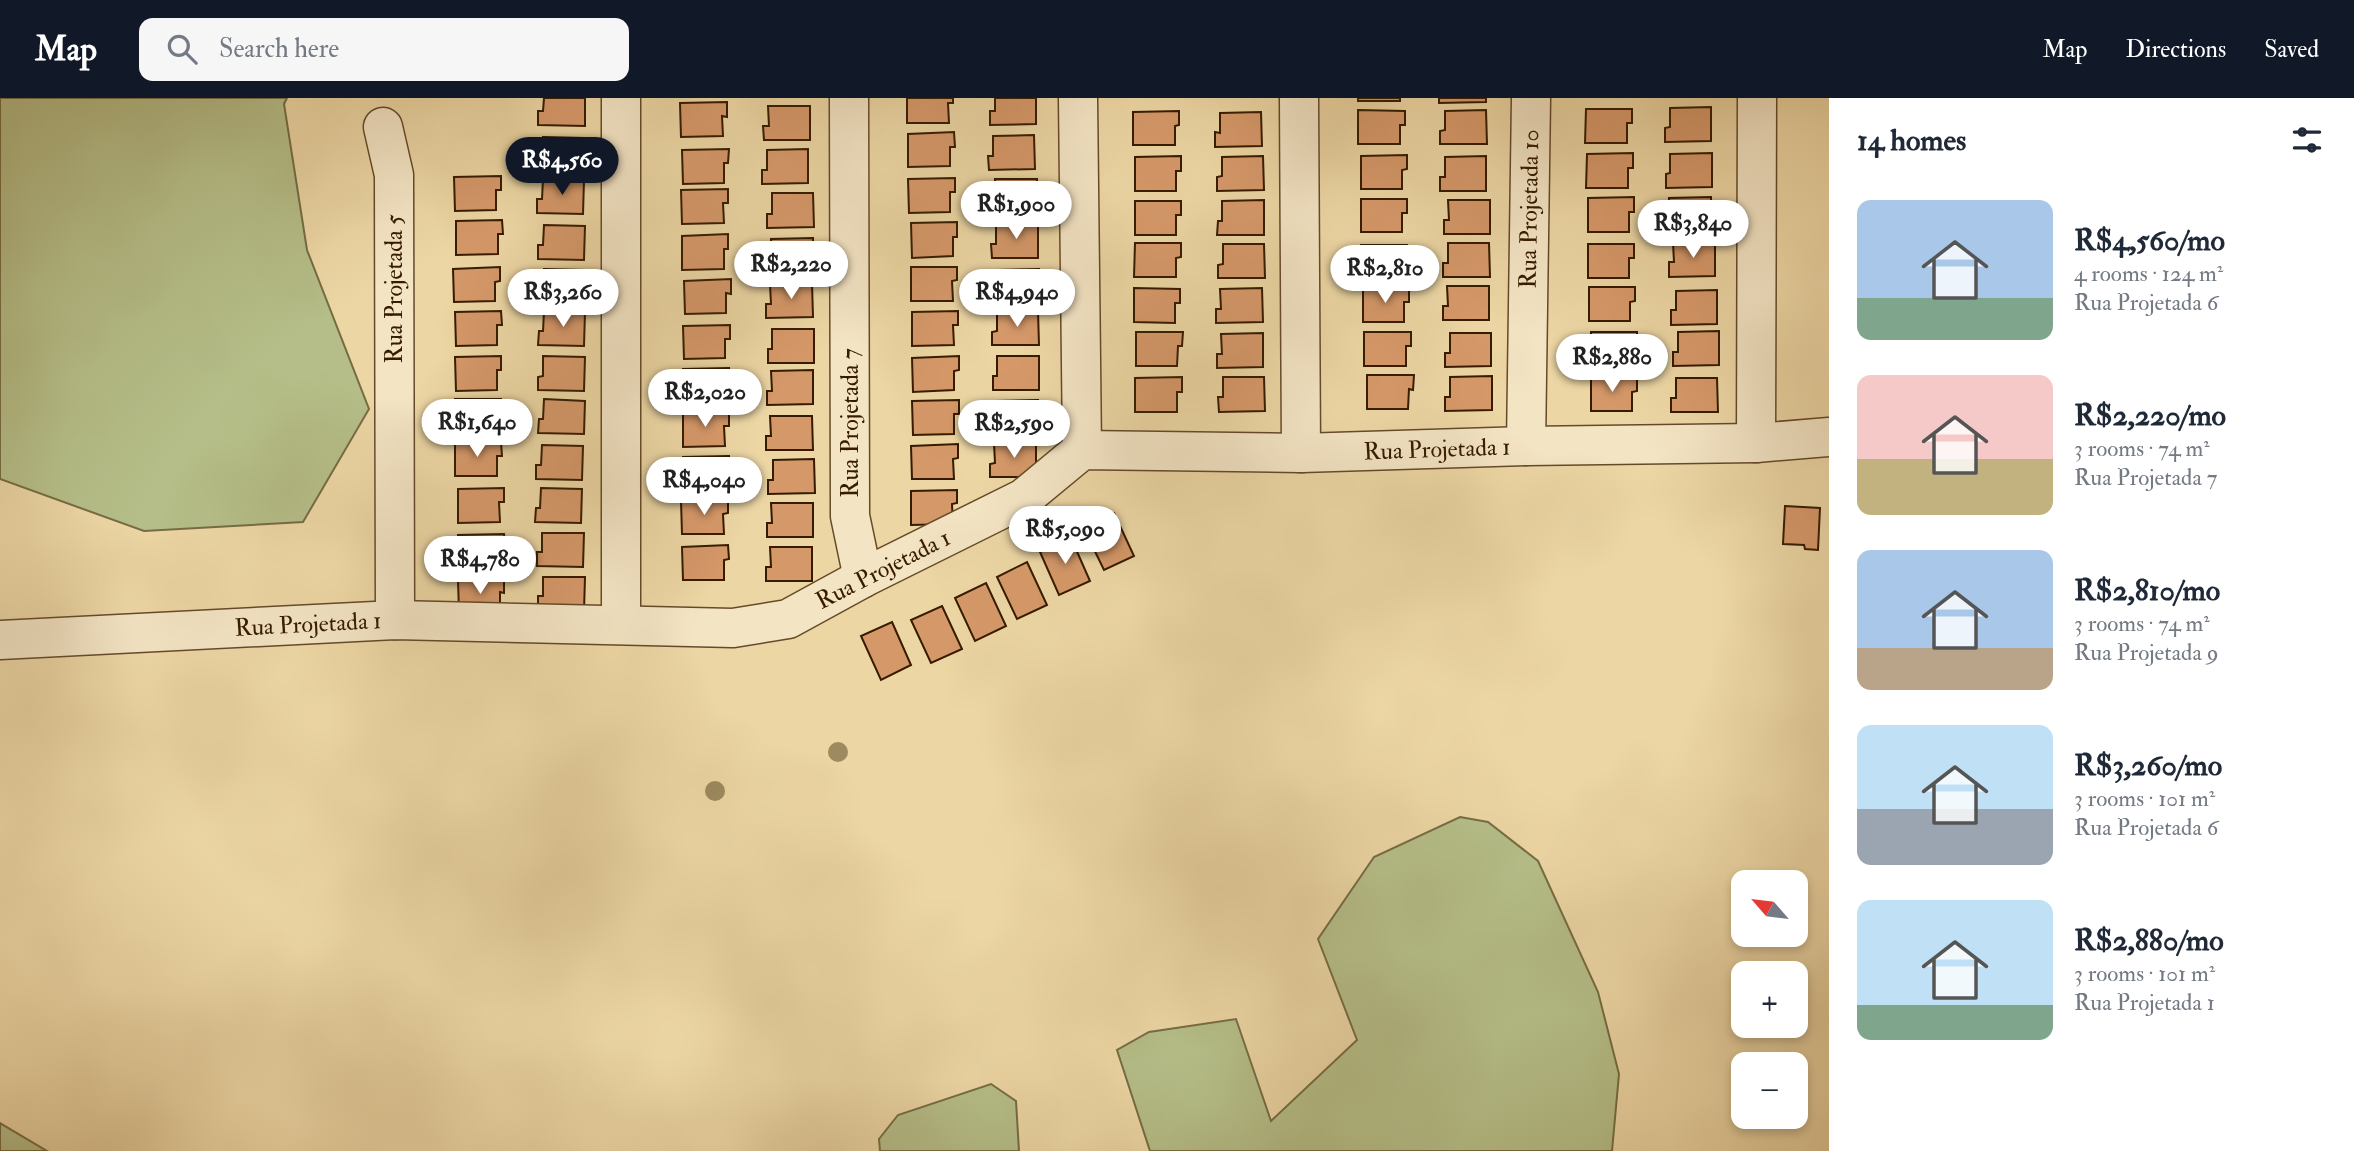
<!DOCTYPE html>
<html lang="en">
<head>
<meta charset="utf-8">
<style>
	:root { --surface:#fff; --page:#f6f6f7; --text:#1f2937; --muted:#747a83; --accent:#111827 }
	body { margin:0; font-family:"IM FELL Double Pica",serif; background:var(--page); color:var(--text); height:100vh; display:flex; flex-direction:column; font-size:26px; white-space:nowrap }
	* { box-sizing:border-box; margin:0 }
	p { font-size:23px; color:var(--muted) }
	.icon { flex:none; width:38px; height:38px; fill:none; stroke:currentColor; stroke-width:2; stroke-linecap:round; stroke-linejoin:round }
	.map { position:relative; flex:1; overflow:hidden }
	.sheet { display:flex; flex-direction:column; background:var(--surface); width:525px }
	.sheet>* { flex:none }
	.needle { width:46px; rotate:298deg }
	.fabs { position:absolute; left:1731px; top:772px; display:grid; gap:14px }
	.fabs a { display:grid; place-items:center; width:77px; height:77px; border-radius:14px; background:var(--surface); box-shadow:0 4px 10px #0003; font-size:35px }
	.price { position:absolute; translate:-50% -60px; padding:0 16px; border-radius:24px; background:#fff; color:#222; font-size:23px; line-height:46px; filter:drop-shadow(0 2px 4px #0008) }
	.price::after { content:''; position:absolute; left:50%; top:42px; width:21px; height:16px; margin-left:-10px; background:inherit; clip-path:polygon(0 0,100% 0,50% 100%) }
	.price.current { background:var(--accent); color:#fff }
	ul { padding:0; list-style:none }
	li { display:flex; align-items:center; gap:21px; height:175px; padding:0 28px }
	li span { display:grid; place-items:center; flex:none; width:196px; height:140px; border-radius:14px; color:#555 }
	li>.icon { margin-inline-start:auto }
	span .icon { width:84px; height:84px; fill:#fffc; stroke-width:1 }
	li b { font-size:30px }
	h2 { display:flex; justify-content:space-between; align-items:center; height:84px; padding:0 28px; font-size:30px }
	header { display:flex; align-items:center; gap:42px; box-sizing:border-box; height:98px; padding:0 35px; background:var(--accent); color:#fff }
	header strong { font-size:33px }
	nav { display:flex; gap:38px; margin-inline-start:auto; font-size:24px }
	.search { width:490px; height:63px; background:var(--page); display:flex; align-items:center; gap:18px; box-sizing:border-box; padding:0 24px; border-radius:14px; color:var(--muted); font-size:26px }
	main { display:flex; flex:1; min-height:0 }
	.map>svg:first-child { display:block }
	.green { fill:#b5be88; stroke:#766c44; stroke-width:2 }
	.building { fill:#d59869; stroke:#361b00; stroke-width:2 }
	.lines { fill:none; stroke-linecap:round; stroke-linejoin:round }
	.minor-casing { stroke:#644a29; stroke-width:41 }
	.minor { stroke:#f3e4c4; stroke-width:38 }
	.tree { fill:#9d8a60 }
	.labels { text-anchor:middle; stroke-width:5; stroke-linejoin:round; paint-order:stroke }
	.street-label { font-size:24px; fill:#361b00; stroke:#f3e4c4 }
</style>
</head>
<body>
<header>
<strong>Map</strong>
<div class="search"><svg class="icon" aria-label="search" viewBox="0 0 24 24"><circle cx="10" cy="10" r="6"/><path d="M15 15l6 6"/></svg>Search here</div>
<nav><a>Map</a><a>Directions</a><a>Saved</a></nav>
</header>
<main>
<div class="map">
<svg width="1829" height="1053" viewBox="0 0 1829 1053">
	<rect width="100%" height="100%" fill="#ecd6a4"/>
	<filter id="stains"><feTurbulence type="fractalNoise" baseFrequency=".00286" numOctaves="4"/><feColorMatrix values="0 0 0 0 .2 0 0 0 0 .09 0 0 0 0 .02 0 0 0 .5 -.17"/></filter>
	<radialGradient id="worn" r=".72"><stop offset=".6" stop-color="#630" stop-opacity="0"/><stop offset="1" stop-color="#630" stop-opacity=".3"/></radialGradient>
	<!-- green -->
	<g class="green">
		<polygon points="0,0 287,0 284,6 307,152 369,311 303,424 144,433 0,381"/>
		<polygon points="1460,719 1488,724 1538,763 1598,894 1619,976 1612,1053 1150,1053 1117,952 1149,934 1236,921 1271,1023 1357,942 1318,841 1374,759"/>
		<polygon points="991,986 1016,1003 1019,1053 880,1053 879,1041 898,1017"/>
		<polygon points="0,1025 47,1053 0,1053"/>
	</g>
	<!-- building -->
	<g class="building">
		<polygon points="544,0 585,0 585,28 538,27 538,13 543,13"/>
		<polygon points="907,0 953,0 953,5 948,5 949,25 907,25"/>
		<polygon points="995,0 1036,0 1036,26 990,27 990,13 995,13"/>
		<rect x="1358" y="0" width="42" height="3"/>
		<polygon points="1439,0 1486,0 1486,4 1439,5"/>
		<polygon points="727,4 727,19 722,18 723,38 681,39 680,5"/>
		<polygon points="768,8 810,8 810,42 764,42 763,28 769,28"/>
		<polygon points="1711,9 1711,43 1665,44 1665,30 1670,29 1670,10"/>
		<polygon points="1586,11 1632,11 1632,25 1627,25 1627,45 1585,45"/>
		<polygon points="1358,12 1405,13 1405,27 1400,27 1400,46 1358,46"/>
		<polygon points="1486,12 1487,46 1440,46 1440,33 1445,32 1445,13"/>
		<polygon points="1179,13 1179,27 1175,28 1175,47 1133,47 1133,14"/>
		<polygon points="1261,14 1262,48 1215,49 1215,34 1220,35 1220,15"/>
		<polygon points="954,34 955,49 950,49 950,68 908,69 908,36"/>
		<polygon points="1034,37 1035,71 989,72 988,58 993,58 993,38"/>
		<polygon points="543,39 584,40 583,74 537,73 537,59 542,59"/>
		<polygon points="729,51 728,65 724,65 724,85 683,86 682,52"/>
		<polygon points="808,51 808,85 762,86 762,72 767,72 767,52"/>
		<polygon points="1633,55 1633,70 1628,70 1628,90 1586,90 1587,56"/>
		<polygon points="1712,55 1712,89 1666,90 1666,76 1670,75 1670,56"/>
		<polygon points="1407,57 1407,71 1402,72 1402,91 1361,91 1361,58"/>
		<polygon points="1181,58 1181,73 1176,73 1176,93 1135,93 1135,59"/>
		<polygon points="1263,58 1264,92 1217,93 1217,79 1222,78 1222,59"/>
		<polygon points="1486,58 1486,93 1440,93 1440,79 1445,79 1445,59"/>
		<polygon points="501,78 501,92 496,92 496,112 455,113 454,79"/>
		<polygon points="955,80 955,94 950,94 950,114 909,115 908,81"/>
		<polygon points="543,81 584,82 583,116 537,115 537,101 542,101"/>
		<polygon points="995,81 1037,81 1037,115 991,116 990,101 995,101"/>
		<polygon points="728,91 728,105 723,105 724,125 682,126 681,92"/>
		<polygon points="772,95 813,95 814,129 767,130 767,116 772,116"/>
		<polygon points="1634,99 1634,114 1629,114 1629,134 1588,134 1588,100"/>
		<polygon points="1711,99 1712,133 1665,134 1665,120 1670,120 1669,100"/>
		<polygon points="1361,101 1407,101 1407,115 1402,115 1402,134 1361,134"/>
		<polygon points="1264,102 1264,137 1217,137 1218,123 1222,123 1222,103"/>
		<polygon points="1448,102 1490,102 1490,136 1444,136 1444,122 1449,122"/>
		<polygon points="1135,103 1181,103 1181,117 1176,117 1176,137 1135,137"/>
		<polygon points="502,122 503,136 498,136 498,156 456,157 456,123"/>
		<polygon points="957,124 957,139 953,139 953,158 912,160 911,125"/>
		<polygon points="1038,125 1038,160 992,160 991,146 996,146 996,126"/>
		<polygon points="544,127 585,128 584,162 538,161 538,147 543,147"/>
		<polygon points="728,136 728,151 724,151 724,171 682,172 682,138"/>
		<polygon points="813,140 813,174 766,175 766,161 772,161 771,141"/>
		<polygon points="1715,144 1715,178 1669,179 1669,164 1674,164 1673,145"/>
		<polygon points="1135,145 1181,145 1181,159 1176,160 1176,179 1134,179"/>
		<polygon points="1448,145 1489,145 1490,179 1443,179 1443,165 1448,165"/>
		<polygon points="1223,146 1264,146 1265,180 1218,180 1218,167 1223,166"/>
		<polygon points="1588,146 1634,146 1634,160 1629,160 1629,180 1588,180"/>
		<polygon points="1361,147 1407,147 1407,161 1402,161 1402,181 1361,181"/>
		<polygon points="500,169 500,183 495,184 495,203 454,204 453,171"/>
		<polygon points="911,169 957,169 957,182 952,183 953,203 911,203"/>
		<polygon points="544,171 585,172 584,206 538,205 539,190 543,191"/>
		<polygon points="1039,171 1039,205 993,206 992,191 998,191 997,172"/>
		<polygon points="731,181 731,196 726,195 726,215 685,216 684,183"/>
		<polygon points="812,185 813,219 766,220 766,206 771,206 770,186"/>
		<polygon points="1447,188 1489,188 1489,222 1443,222 1443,208 1448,208"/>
		<polygon points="1589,189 1635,189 1635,203 1630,204 1630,223 1589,223"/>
		<polygon points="1134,190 1180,191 1180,205 1175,205 1175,225 1134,224"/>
		<polygon points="1262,190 1263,224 1216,225 1216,211 1221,211 1220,191"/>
		<polygon points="1363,190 1409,190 1409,204 1404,204 1404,224 1363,224"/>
		<polygon points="1717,192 1717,226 1671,227 1671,212 1676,212 1676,193"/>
		<polygon points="501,213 502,227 497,227 497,247 456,248 455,214"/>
		<polygon points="544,213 585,214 584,248 538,247 539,233 543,233"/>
		<polygon points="958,213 958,227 953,227 954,247 912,248 912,214"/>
		<polygon points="997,213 1038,213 1039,247 992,247 992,234 997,233"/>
		<polygon points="730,227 730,241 725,241 725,260 684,261 683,228"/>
		<polygon points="772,231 814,231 814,265 768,265 768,251 772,251"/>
		<polygon points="1719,233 1719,267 1673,268 1673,254 1678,254 1678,234"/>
		<polygon points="1136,234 1183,234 1182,248 1178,248 1177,268 1136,268"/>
		<polygon points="1364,234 1411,234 1411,248 1406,248 1406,268 1364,268"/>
		<polygon points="1591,234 1637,234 1637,248 1632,248 1632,268 1591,268"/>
		<polygon points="1263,235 1263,269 1217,270 1217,256 1222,256 1221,236"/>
		<polygon points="1450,235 1491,235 1491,268 1445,269 1445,255 1450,255"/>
		<polygon points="501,258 501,272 497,272 497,292 456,293 455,259"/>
		<polygon points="543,258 585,259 584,293 538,292 538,279 543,278"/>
		<polygon points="959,258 959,272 954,273 954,292 913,294 912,260"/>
		<polygon points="997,258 1039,258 1039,292 993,292 993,278 997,278"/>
		<polygon points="729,270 729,284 724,284 725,304 683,304 683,271"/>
		<polygon points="813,272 813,306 767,307 767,293 772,293 771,273"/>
		<polygon points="1367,277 1414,277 1413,292 1409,291 1408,311 1367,311"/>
		<polygon points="1492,278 1492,312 1445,313 1445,299 1450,299 1450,279"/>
		<polygon points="1182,279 1182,294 1177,294 1177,314 1135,314 1135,280"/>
		<polygon points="1223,279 1264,279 1265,313 1219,314 1218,299 1223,299"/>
		<polygon points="1591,279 1637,280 1637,293 1632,294 1632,313 1591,313"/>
		<polygon points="1676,280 1717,280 1718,314 1671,314 1671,300 1676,300"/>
		<polygon points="455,301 501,301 502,315 497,314 497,334 456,335"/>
		<polygon points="544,301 585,303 584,336 538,335 539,321 543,321"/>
		<polygon points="959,302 959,316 954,316 954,336 913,337 912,303"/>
		<polygon points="1038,302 1039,336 992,337 992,323 997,323 996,303"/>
		<polygon points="729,314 729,328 724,328 725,348 683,349 683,315"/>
		<polygon points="770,318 812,318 813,352 766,352 766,338 771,338"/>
		<polygon points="501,344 502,358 497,358 497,378 455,378 455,345"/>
		<polygon points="994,345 1036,345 1036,379 990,379 990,366 995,365"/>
		<polygon points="958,346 958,360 953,361 954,381 912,381 911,348"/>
		<polygon points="542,347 583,348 582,382 536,381 536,367 541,367"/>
		<polygon points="729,358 729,372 725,372 725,392 683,393 683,359"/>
		<polygon points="814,361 815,395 768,396 768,382 773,382 773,362"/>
		<polygon points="504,390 504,404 499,404 500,424 458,425 458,391"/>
		<polygon points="541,390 582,391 581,425 535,424 536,410 540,410"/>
		<polygon points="957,392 957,405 952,406 953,426 911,427 911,393"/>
		<polygon points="728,401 728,415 723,416 724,436 682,436 681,403"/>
		<polygon points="771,405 813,405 813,439 767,439 767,425 772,425"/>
		<polygon points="1785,408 1820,410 1818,452 1805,451 1804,447 1783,446"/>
		<polygon points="1114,415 1134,458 1104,472 1083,429"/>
		<polygon points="542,435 584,435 583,469 537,468 537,454 542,454"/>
		<polygon points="504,436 505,450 500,450 500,470 458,471 458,437"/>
		<polygon points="1071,440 1090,483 1059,497 1040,454"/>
		<polygon points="728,447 729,461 724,462 724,482 683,482 682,449"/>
		<polygon points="770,449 812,449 812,483 766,483 766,469 771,469"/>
		<polygon points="1027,464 1047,507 1017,521 997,479"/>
		<polygon points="543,479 585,479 584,513 538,512 538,498 543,498"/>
		<polygon points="504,481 504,495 500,494 500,514 459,515 458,482"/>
		<polygon points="986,485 1006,528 975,543 955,500"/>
		<polygon points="942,508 962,551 931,565 911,522"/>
		<polygon points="892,524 911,567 881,582 861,538"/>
	</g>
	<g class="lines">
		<!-- minor casing -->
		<g class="minor-casing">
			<g id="minor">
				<polyline points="621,0 621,526"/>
				<polyline points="849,0 850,418 863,480"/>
				<polyline points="1078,0 1082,352"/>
				<polyline points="1299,0 1301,355"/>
				<polyline points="383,29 394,77 395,522"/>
				<polyline points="1756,345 1757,0"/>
				<polyline points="1526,348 1531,0"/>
				<polyline points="0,542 395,522 733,530 788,521 863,480 1024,400 1082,352 1301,355 1526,348 1756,345 1829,339"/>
			</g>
		</g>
		<!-- minor -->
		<use href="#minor" class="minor"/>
	</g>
	<!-- trees -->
	<g class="tree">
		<circle cx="838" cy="654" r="10"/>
		<circle cx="715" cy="693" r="10"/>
	</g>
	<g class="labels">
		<!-- street labels -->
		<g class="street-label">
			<text transform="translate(1529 111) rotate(-89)" y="8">Rua Projetada 10</text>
			<text transform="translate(394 191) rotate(-90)" y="8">Rua Projetada 5</text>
			<text transform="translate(850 325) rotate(-90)" y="8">Rua Projetada 7</text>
			<text transform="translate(1437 351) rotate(-2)" y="8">Rua Projetada 1</text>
			<text transform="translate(883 471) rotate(-27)" y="8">Rua Projetada 1</text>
			<text transform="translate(308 526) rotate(-3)" y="8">Rua Projetada 1</text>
		</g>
	</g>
	<rect width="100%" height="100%" filter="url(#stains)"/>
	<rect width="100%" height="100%" fill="url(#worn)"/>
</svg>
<div class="fabs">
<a><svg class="needle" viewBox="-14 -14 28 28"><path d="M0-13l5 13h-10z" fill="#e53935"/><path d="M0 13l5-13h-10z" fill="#747a83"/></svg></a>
<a>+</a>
<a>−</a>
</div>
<b class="price current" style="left:562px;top:99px">R$4,560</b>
<b class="price" style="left:1016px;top:143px">R$1,900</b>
<b class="price" style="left:1693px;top:162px">R$3,840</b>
<b class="price" style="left:791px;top:203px">R$2,220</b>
<b class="price" style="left:1385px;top:207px">R$2,810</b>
<b class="price" style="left:563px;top:231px">R$3,260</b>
<b class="price" style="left:1017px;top:231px">R$4,940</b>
<b class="price" style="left:1612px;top:296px">R$2,880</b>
<b class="price" style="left:705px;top:331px">R$2,020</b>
<b class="price" style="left:477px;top:361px">R$1,640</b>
<b class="price" style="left:1014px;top:362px">R$2,590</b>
<b class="price" style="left:704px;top:419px">R$4,040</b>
<b class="price" style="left:1065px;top:468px">R$5,090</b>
<b class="price" style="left:480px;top:498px">R$4,780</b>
</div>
<section class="sheet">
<h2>14 homes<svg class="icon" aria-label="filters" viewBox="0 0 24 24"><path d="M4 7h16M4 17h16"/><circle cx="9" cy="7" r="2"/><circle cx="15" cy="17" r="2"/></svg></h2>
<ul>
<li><span style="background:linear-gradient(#a9c7e8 70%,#7fa58c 0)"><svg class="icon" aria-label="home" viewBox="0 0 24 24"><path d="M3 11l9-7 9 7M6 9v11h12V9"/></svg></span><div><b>R$4,560/mo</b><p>4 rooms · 124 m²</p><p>Rua Projetada 6</p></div></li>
<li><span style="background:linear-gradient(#f6c9c9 60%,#c2b280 0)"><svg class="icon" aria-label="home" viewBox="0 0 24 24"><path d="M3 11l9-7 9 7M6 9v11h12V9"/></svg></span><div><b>R$2,220/mo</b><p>3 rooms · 74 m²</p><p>Rua Projetada 7</p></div></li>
<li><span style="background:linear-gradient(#a9c7e8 70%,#b9a48a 0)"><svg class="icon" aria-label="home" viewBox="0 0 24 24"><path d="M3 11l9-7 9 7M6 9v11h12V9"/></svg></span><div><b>R$2,810/mo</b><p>3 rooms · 74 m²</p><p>Rua Projetada 9</p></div></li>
<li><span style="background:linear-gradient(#bfe0f5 60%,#9aa5b1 0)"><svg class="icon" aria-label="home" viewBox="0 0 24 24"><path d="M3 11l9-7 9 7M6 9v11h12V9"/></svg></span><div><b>R$3,260/mo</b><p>3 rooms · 101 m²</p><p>Rua Projetada 6</p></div></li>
<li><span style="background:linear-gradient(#bfe0f5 75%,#7fa58c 0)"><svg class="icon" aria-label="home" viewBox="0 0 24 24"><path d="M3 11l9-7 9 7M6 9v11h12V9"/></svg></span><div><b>R$2,880/mo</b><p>3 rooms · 101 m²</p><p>Rua Projetada 1</p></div></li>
</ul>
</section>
</main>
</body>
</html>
